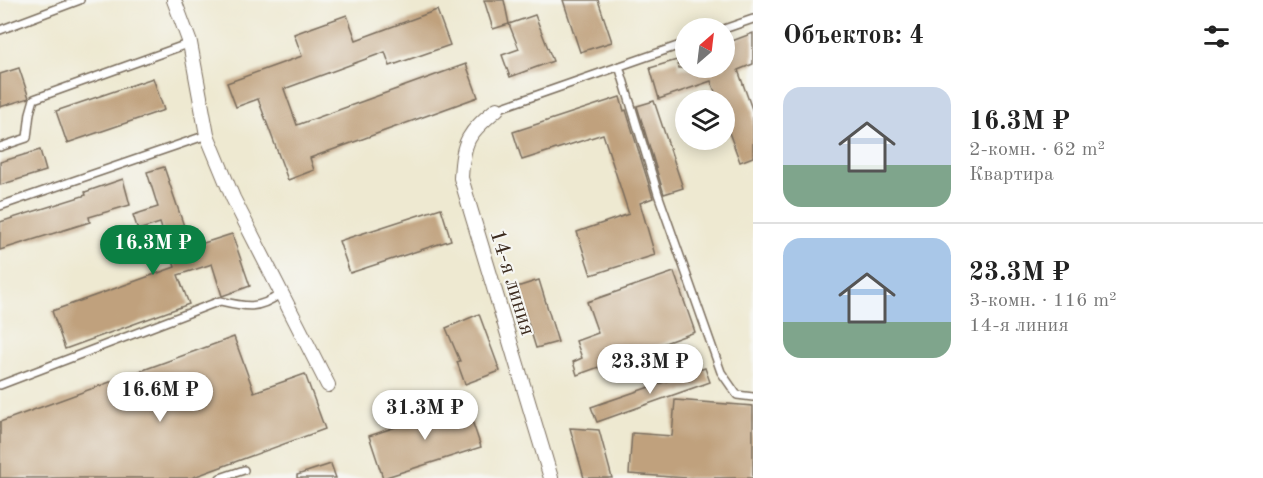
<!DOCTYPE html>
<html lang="ru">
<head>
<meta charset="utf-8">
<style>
	:root { --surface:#fff; --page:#f6f6f6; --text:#222; --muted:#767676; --line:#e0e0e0; --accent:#0b8043 }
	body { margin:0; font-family:"Old Standard TT",serif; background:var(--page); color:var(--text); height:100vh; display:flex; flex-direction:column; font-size:22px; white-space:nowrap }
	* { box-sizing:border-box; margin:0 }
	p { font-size:20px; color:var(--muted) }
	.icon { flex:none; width:33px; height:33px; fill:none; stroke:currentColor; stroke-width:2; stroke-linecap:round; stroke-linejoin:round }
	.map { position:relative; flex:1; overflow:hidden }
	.drawer { display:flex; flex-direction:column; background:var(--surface); width:510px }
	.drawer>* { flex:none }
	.needle { width:39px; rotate:28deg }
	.fabs { position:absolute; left:675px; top:18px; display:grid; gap:12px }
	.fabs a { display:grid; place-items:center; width:60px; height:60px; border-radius:50%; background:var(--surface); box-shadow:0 3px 15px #0003; font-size:30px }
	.price { position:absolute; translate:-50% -51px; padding:0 14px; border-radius:21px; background:#fff; color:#222; font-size:20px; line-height:39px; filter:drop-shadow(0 2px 3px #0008) }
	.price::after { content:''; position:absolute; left:50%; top:36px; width:18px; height:14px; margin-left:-9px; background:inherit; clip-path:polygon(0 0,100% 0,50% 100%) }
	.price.current { background:var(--accent); color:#fff }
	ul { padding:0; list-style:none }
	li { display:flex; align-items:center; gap:18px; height:150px; padding:0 30px }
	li+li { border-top:2px solid var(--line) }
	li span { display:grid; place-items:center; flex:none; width:168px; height:120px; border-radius:18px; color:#555 }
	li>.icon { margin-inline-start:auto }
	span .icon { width:72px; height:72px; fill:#fffc; stroke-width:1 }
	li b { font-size:26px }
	h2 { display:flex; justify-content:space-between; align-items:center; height:72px; padding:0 30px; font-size:26px }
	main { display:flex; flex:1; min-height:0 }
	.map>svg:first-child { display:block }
	.building { fill:#c0a17d }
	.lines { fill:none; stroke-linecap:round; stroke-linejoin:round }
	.service-casing { stroke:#7a6d5d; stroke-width:10 }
	.minor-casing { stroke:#7a6d5d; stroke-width:16 }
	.service { stroke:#fff; stroke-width:7 }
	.minor { stroke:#fff; stroke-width:14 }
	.labels { text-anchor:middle; stroke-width:4.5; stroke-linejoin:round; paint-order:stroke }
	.street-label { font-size:22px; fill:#3b2a1e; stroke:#f6f6f2 }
</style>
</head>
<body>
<main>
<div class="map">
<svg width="753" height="478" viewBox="0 0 753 478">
	<rect width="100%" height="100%" fill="#f6f6f2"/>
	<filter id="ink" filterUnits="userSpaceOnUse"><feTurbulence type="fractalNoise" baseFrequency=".0167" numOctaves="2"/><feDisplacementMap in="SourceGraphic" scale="12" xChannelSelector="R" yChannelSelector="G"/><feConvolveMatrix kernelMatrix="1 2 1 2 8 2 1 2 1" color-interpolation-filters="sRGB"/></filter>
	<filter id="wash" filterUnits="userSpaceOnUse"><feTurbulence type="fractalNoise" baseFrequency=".008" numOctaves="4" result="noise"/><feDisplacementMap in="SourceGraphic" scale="24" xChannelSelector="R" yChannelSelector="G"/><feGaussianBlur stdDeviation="1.35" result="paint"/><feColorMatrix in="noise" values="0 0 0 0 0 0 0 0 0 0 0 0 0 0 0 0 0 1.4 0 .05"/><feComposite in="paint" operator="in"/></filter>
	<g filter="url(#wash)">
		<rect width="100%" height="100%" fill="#eee9d1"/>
		<g id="blocks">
			<!-- building -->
			<g class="building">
				<polygon points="484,0 504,0 509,24 493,29"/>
				<polygon points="563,0 598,0 612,42 580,52"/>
				<polygon points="437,10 450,45 390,66 385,52 284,89 297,125 466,64 478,97 310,158 314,170 288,180 258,99 236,107 227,83 302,56 294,34 347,15 356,40"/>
				<polygon points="535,15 553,61 510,77 502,55 519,49 509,24"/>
				<polygon points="753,33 753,64 738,70 753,112 753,157 740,162 724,119 724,100 718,100 711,81 659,99 650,68 677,60 679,68 724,68 724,44"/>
				<polygon points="19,68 29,98 0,107 0,74"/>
				<polygon points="153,78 164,110 67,143 56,111"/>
				<polygon points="620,97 624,111 626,110 653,198 640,203 655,255 591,275 577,232 629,214 603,134 522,160 513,132"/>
				<polygon points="654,101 683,188 664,194 637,106"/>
				<polygon points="40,150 46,171 0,185 0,162"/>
				<polygon points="164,167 191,247 232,234 250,286 222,296 212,264 178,275 189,304 65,349 52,311 175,267 160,223 138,230 133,215 158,207 147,172"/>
				<polygon points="123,179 130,205 89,217 90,222 0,250 0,222 86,195 85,192"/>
				<polygon points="441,208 451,240 350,273 339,241"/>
				<polygon points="674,272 695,332 577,375 573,362 582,358 576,341 598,333 587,302"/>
				<polygon points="539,280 558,342 536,348 517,287"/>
				<polygon points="479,314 500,371 465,384 457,362 460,361 446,328"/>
				<polygon points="234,337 254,392 305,374 325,429 191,478 0,478 0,422"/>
				<polygon points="705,368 710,382 597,422 591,407"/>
				<polygon points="675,400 753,406 753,478 686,478 629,474 632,433 672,436"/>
				<polygon points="466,403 481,447 383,478 369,436"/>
				<polygon points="570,428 599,430 612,478 584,478"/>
				<polygon points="331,464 336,478 297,478 297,475"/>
			</g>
		</g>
	</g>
	<g filter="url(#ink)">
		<use href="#blocks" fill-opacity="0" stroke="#7a6d5d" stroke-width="1.5"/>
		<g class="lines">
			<!-- service casing -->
			<g class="service-casing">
				<g id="service">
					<polyline points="724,29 753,19"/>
					<polyline points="0,30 80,0"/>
					<polyline points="619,66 658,194 721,372 737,395 753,397"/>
					<polyline points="497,109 686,43"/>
					<polyline points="0,147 27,138 30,113 34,99 190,43"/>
					<polyline points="0,206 207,135"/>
					<path d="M 0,385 L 220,301 C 246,307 258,310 280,294"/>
					<polyline points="220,478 244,470"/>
				</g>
			</g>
			<!-- minor casing -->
			<g class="minor-casing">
				<g id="minor">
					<polyline points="174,0 190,43 207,135 233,198 328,385"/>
					<path d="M 497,109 C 468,133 463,140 461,178 L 551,478"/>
				</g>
			</g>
			<!-- service -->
			<use href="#service" class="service"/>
			<!-- minor -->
			<use href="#minor" class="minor"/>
		</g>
	</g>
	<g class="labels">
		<!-- street labels -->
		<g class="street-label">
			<text transform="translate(514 282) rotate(73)" y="8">14-я линия</text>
		</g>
	</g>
</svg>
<div class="fabs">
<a><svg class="needle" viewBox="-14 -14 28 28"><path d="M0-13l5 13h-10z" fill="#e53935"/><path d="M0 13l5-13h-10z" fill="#767676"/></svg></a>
<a><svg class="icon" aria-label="layers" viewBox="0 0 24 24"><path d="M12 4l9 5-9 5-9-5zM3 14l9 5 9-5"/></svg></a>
</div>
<b class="price current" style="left:153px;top:276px">16.3M ₽</b>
<b class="price" style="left:650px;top:395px">23.3M ₽</b>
<b class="price" style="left:160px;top:423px">16.6M ₽</b>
<b class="price" style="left:425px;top:441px">31.3M ₽</b>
</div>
<section class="drawer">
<h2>Объектов: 4<svg class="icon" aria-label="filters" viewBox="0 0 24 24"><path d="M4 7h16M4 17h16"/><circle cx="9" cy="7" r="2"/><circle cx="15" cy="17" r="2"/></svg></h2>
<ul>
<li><span style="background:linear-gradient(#c9d6e8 65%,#7fa58c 0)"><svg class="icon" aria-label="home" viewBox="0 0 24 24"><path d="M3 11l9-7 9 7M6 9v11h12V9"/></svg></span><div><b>16.3M ₽</b><p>2-комн. · 62 m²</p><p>Квартира</p></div></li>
<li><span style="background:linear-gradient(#a9c7e8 70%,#7fa58c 0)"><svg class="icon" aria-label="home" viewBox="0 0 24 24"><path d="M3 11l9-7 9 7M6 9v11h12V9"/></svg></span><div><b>23.3M ₽</b><p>3-комн. · 116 m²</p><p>14-я линия</p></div></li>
</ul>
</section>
</main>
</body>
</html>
